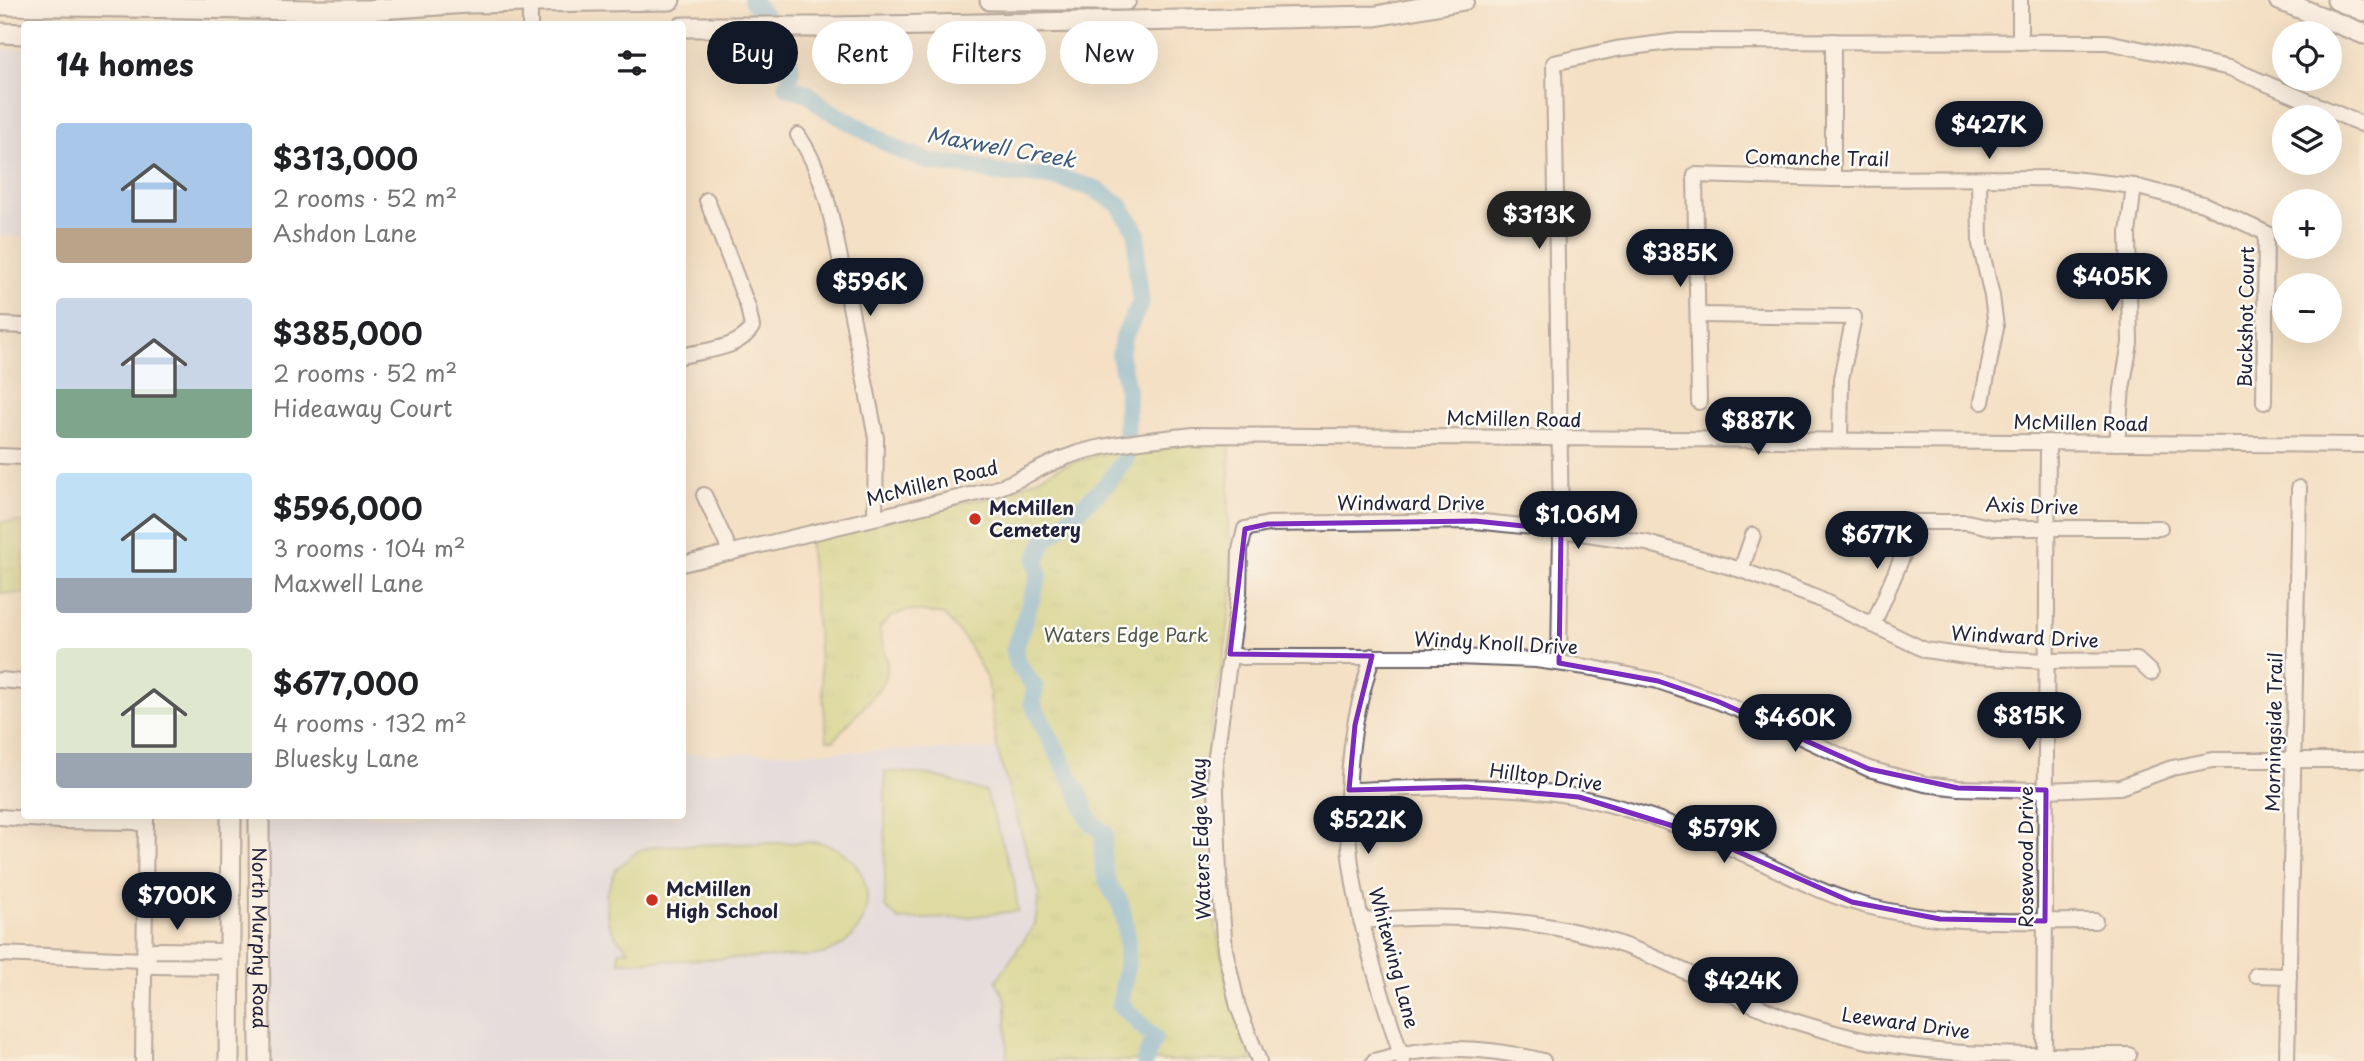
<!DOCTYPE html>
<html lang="en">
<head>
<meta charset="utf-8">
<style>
	:root { --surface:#fff; --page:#f6f6f6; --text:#202124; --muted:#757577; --accent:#111827 }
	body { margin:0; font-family:"Playpen Sans",sans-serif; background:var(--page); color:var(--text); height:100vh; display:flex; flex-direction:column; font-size:26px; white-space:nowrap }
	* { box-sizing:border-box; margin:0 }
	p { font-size:23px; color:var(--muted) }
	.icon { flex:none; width:38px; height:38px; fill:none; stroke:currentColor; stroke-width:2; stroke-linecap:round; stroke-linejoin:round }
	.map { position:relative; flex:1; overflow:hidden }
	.side { position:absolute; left:21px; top:21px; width:665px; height:798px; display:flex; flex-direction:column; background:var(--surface); border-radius:7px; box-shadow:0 7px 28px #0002 }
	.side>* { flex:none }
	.banner { position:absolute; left:707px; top:21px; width:665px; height:63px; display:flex; gap:14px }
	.controls { position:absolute; left:2272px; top:21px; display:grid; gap:14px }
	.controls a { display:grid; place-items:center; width:70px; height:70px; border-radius:50%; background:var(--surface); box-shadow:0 7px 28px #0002; font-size:35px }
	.price { position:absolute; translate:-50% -60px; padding:0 16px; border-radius:24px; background:var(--accent); color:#fff; font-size:23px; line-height:46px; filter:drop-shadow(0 2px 4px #0008) }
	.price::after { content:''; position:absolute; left:50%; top:42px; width:21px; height:16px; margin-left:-10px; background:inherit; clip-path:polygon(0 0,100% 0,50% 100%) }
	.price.active { background:#222; color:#fff }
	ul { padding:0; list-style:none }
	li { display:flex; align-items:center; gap:21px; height:175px; padding:0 35px }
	li span { display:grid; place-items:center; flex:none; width:196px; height:140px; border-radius:7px; color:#555 }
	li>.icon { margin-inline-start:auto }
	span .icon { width:84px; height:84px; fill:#fffc; stroke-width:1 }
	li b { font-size:30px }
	h2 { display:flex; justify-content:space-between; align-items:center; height:84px; padding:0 35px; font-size:30px }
	.pill { padding:0 24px; border-radius:32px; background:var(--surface); box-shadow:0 7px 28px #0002; font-size:24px; line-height:63px }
	.pill.active { background:var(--accent); color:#fff }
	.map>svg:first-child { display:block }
	.built { fill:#d4d8f9 }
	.grass { fill:#c3d376; stroke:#727a58; stroke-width:2 }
	.park { fill:url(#park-tufts); stroke:#727a58; stroke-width:2 }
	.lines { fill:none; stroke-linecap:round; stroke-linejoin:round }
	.river { stroke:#62afdb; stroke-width:18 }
	.minor-casing { stroke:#6c646b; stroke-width:18 }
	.major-casing { stroke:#6c646b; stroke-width:23 }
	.minor { stroke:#fff; stroke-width:14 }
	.major { stroke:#fff; stroke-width:19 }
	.marked { fill:none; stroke:#7b2cbf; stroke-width:5; stroke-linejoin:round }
	.poi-dot { fill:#c8321e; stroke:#fdfcf7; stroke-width:2.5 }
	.labels { text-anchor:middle; stroke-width:5; stroke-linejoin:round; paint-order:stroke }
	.street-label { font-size:19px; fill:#22223b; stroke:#fdfcf7 }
	.poi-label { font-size:19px; font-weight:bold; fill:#22223b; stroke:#fdfcf7; text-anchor:start }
	.park-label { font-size:19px; fill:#52574d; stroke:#fdfcf7 }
	.water-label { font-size:21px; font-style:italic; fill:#3c5a7b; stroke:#fdfcf7 }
</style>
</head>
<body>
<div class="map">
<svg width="2364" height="1061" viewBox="0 0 2364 1061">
	<defs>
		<pattern id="park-tufts" width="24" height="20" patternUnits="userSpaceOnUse" patternTransform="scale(1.75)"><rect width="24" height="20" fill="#c3d376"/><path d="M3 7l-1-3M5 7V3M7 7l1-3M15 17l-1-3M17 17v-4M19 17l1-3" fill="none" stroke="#a7b567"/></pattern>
	</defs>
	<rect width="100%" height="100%" fill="#fdfcf7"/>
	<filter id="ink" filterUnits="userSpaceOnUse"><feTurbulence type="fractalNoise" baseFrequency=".0143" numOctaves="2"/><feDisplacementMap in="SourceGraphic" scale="14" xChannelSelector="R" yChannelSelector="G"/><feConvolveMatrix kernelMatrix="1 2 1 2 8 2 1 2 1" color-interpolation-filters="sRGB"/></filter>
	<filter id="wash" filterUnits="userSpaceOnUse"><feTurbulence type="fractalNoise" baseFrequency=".00686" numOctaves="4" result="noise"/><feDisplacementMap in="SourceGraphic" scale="28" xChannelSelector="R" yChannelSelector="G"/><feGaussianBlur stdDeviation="1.57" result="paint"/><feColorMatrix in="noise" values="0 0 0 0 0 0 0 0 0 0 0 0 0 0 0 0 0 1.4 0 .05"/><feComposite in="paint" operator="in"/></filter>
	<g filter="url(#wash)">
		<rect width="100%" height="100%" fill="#f4e0c4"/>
		<!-- built -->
		<g class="built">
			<polygon points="0,49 24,50 24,236 0,236"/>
			<polygon points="997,749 1039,893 1035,924 996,981 1006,1001 1007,1061 264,1061 264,816 682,816 683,754"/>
		</g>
		<!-- grass -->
		<g class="grass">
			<polygon points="885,771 931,775 986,792 1014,879 1018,911 959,918 899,920 885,907"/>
			<path d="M 818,842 C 887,857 882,947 812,956 L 619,962 L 619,951 L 629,950 L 617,938 L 608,922 L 606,895 L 616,869 L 638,851 L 656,846 Z"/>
		</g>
		<!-- park -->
		<g class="park">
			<path d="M 1197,444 L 1230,444 L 1228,531 L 1233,548 L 1232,594 L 1226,643 L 1211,724 L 1205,823 L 1215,923 L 1225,972 L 1252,1061 L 1007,1061 L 1006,1001 L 996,981 L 1035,924 L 1039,893 L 997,749 L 988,681 L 966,640 L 944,615 L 907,610 L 892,616 L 880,627 C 879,642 889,654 887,670 C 885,691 848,721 834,740 L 827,740 L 809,539 L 963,502 L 991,498 L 1022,486 L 1062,466 L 1098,455 L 1148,447 Z"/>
			<polygon points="0,522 24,522 24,594 0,593"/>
		</g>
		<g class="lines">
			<!-- river -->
			<path class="river" d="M 752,0 C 764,14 790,51 791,70 C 791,75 788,82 787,87 L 807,93 L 825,108 L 901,151 L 932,162 L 974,167 L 997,173 L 1054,177 L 1093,188 L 1119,204 L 1137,233 L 1137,272 L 1141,302 L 1123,338 L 1120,356 L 1127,389 L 1126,458 L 1107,484 L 1045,540 L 1036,561 L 1039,576 L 1014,651 L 1018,664 L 1035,688 L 1032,703 L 1081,798 L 1089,820 L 1105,834 C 1101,851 1102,870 1110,887 C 1112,892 1117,896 1119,901 C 1132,934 1127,971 1120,1004 L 1154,1038 L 1145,1061"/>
		</g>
	</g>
	<g filter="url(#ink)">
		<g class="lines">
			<!-- minor casing -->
			<g class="minor-casing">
				<g id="minor">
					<polyline points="530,0 530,24"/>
					<polyline points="1833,41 1833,179"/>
					<polyline points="2020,42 2020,0"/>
					<path d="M 798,135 C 826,176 833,225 843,273 C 853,319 862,366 871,412 L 876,438 L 875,517"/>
					<polyline points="1979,179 1980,244 1992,296 1996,327 1982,402"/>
					<polyline points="1698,315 1854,317 1841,379 1840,440"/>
					<polyline points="0,325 24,326"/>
					<path d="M 682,356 C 705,350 740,349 752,327 L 748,307 L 707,200"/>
					<polyline points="1699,402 1695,175 1833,179 2063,178 2134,186 2203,204 2266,233 2264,402"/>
					<polyline points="2117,443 2122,389 2130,343 2128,233 2134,186"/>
					<polyline points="0,456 24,457"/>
					<polyline points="704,495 731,553"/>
					<path d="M 682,564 L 995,489 C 1019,481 1040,467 1064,458 C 1102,443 1152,440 1192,435 L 2364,445"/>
					<polyline points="1741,570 1753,535"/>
					<polyline points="1873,625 1903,555 1903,522 1967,522 1994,528 2160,528"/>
					<polyline points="1230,654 1242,657 1456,657 1536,660 1593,668 1658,681 1717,701 1773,724 1869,769 1925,784 1958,788 2046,790 2120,787 2172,768 2213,760 2364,760"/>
					<path d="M 1372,656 C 1366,679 1359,702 1355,724 C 1348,767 1345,821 1351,864 C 1360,932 1382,996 1403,1061"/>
					<polyline points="1559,663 1561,530 1554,63 1616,49 1678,41 2107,42 2230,68 2364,125"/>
					<polyline points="0,680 24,682"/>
					<path d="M 1349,790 C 1426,788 1506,782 1582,798 C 1638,810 1690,829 1742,853 C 1779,870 1814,890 1853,902 C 1932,926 2013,921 2095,921"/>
					<polyline points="0,817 59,821 135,822 145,825"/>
					<path d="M 1361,921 C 1450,913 1544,917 1628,947 C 1682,966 1730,997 1783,1017 C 1801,1024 1820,1029 1839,1034 C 1927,1059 2038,1055 2129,1055"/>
					<polyline points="0,954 143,960 154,966 229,967"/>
					<polyline points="143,960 154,950 229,951"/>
					<polyline points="2256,975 2289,976"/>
					<polyline points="143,1061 146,816"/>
					<polyline points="1259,1061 1238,1007 1225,950 1219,874 1215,762 1239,593 1240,550 1245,529 1268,524 1475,521 1561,530 1647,543 1741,570 1817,598 1925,650 1973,657 2046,661 2137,660 2151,673"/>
					<path d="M 1374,1061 C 1432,1044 1485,1046 1543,1061"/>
					<polyline points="2044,1061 2048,442"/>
					<polyline points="2287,1061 2299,488"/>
				</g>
			</g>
			<!-- major casing -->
			<g class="major-casing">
				<g id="major">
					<polyline points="990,0 1126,0"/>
					<polyline points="2279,0 2364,34"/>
					<polyline points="2337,0 2364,11"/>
					<polyline points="0,5 315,10 366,10 468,3 670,0"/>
					<polyline points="682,27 832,27 1376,16 1464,0"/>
					<polyline points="0,33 24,34"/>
					<path id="s1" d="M 259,816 L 260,1061"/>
					<polyline points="229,1061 231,816"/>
				</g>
			</g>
			<!-- minor -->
			<use href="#minor" class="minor"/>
			<!-- major -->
			<use href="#major" class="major"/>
		</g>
	</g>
	<!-- marked area -->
	<path d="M0 0H2364V1061H0ZM 1475,521 L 1561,530 L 1559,663 L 1658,681 L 1717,701 L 1869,769 L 1958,788 L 2046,790 L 2045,921 L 1940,919 L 1852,902 L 1696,833 L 1579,797 L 1466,787 L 1349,790 L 1355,725 L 1372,656 L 1230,654 L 1245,529 L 1268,524 Z" fill="#f4e0c4" fill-opacity=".55" fill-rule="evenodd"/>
	<path class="marked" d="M 1475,521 L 1561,530 L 1559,663 L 1658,681 L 1717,701 L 1869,769 L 1958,788 L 2046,790 L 2045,921 L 1940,919 L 1852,902 L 1696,833 L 1579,797 L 1466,787 L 1349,790 L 1355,725 L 1372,656 L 1230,654 L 1245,529 L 1268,524 Z"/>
	<!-- markers -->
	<g class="poi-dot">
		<circle cx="975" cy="519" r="7"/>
		<circle cx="652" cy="900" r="7"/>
	</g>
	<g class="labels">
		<!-- street labels -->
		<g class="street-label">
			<text transform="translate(1817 158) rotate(1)" y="7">Comanche Trail</text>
			<text transform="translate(2246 317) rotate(-89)" y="7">Buckshot Court</text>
			<text transform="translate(1514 419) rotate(1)" y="7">McMillen Road</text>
			<text transform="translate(2081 423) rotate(1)" y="7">McMillen Road</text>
			<text transform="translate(932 483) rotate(-14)" y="7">McMillen Road</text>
			<text x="1411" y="510">Windward Drive</text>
			<text transform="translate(2032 506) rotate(2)" y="7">Axis Drive</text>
			<text transform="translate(2025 637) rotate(3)" y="7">Windward Drive</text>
			<text transform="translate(1496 643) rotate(3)" y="7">Windy Knoll Drive</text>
			<text transform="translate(2274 732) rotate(-89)" y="7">Morningside Trail</text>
			<text transform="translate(1546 777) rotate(7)" y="7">Hilltop Drive</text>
			<text transform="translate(1201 839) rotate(-92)" y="7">Waters Edge Way</text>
			<text transform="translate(2026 857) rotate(-90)" y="7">Rosewood Drive</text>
			<text dy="7" stroke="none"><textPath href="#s1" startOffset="122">North Murphy Road</textPath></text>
			<text transform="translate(1394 958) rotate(75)" y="7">Whitewing Lane</text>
			<text transform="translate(1906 1023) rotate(8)" y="7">Leeward Drive</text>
		</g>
		<!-- poi labels -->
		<g class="poi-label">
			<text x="989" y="515">McMillen<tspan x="989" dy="22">Cemetery</tspan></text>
			<text x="666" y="896">McMillen<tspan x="666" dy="22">High School</tspan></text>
		</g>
		<!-- park labels -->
		<g class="park-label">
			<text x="1126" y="642">Waters Edge Park</text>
		</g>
		<!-- water labels -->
		<g class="water-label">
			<text transform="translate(1001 148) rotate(10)" y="7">Maxwell Creek</text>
		</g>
	</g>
</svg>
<div class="controls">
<a><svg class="icon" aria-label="locate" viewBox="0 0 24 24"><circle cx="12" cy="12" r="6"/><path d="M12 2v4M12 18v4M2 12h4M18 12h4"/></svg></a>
<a><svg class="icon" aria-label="layers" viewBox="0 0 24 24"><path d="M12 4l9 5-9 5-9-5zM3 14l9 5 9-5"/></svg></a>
<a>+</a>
<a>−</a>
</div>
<b class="price" style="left:1989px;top:161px">$427K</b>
<b class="price active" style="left:1539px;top:251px">$313K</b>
<b class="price" style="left:1680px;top:289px">$385K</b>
<b class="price" style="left:2112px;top:313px">$405K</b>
<b class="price" style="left:870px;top:318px">$596K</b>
<b class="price" style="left:1758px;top:457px">$887K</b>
<b class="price" style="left:1578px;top:551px">$1.06M</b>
<b class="price" style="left:1877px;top:571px">$677K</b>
<b class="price" style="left:2029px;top:752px">$815K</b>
<b class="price" style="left:1795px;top:754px">$460K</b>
<b class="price" style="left:1368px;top:856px">$522K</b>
<b class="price" style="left:1724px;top:865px">$579K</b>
<b class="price" style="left:177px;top:932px">$700K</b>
<b class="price" style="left:1743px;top:1017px">$424K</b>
<div class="banner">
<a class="pill active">Buy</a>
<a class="pill">Rent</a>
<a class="pill">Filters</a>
<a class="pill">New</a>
</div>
<section class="side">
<h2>14 homes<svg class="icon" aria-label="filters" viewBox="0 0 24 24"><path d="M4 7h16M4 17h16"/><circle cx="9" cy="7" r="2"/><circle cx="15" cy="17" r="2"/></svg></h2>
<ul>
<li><span style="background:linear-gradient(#a9c7e8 75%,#b9a48a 0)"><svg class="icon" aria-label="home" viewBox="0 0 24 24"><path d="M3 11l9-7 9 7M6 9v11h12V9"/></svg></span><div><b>$313,000</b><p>2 rooms · 52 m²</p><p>Ashdon Lane</p></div></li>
<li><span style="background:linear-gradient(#c9d6e8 65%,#7fa58c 0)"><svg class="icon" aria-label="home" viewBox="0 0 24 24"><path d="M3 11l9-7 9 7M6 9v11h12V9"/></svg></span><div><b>$385,000</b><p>2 rooms · 52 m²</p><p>Hideaway Court</p></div></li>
<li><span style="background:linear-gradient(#bfe0f5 75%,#9aa5b1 0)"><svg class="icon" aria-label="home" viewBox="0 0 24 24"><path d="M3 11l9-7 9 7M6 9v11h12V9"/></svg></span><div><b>$596,000</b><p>3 rooms · 104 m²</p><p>Maxwell Lane</p></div></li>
<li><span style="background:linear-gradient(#dfe7d0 75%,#9aa5b1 0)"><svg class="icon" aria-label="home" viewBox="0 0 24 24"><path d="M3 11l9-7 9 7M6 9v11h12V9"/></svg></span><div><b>$677,000</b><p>4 rooms · 132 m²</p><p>Bluesky Lane</p></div></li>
</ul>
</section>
</div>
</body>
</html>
